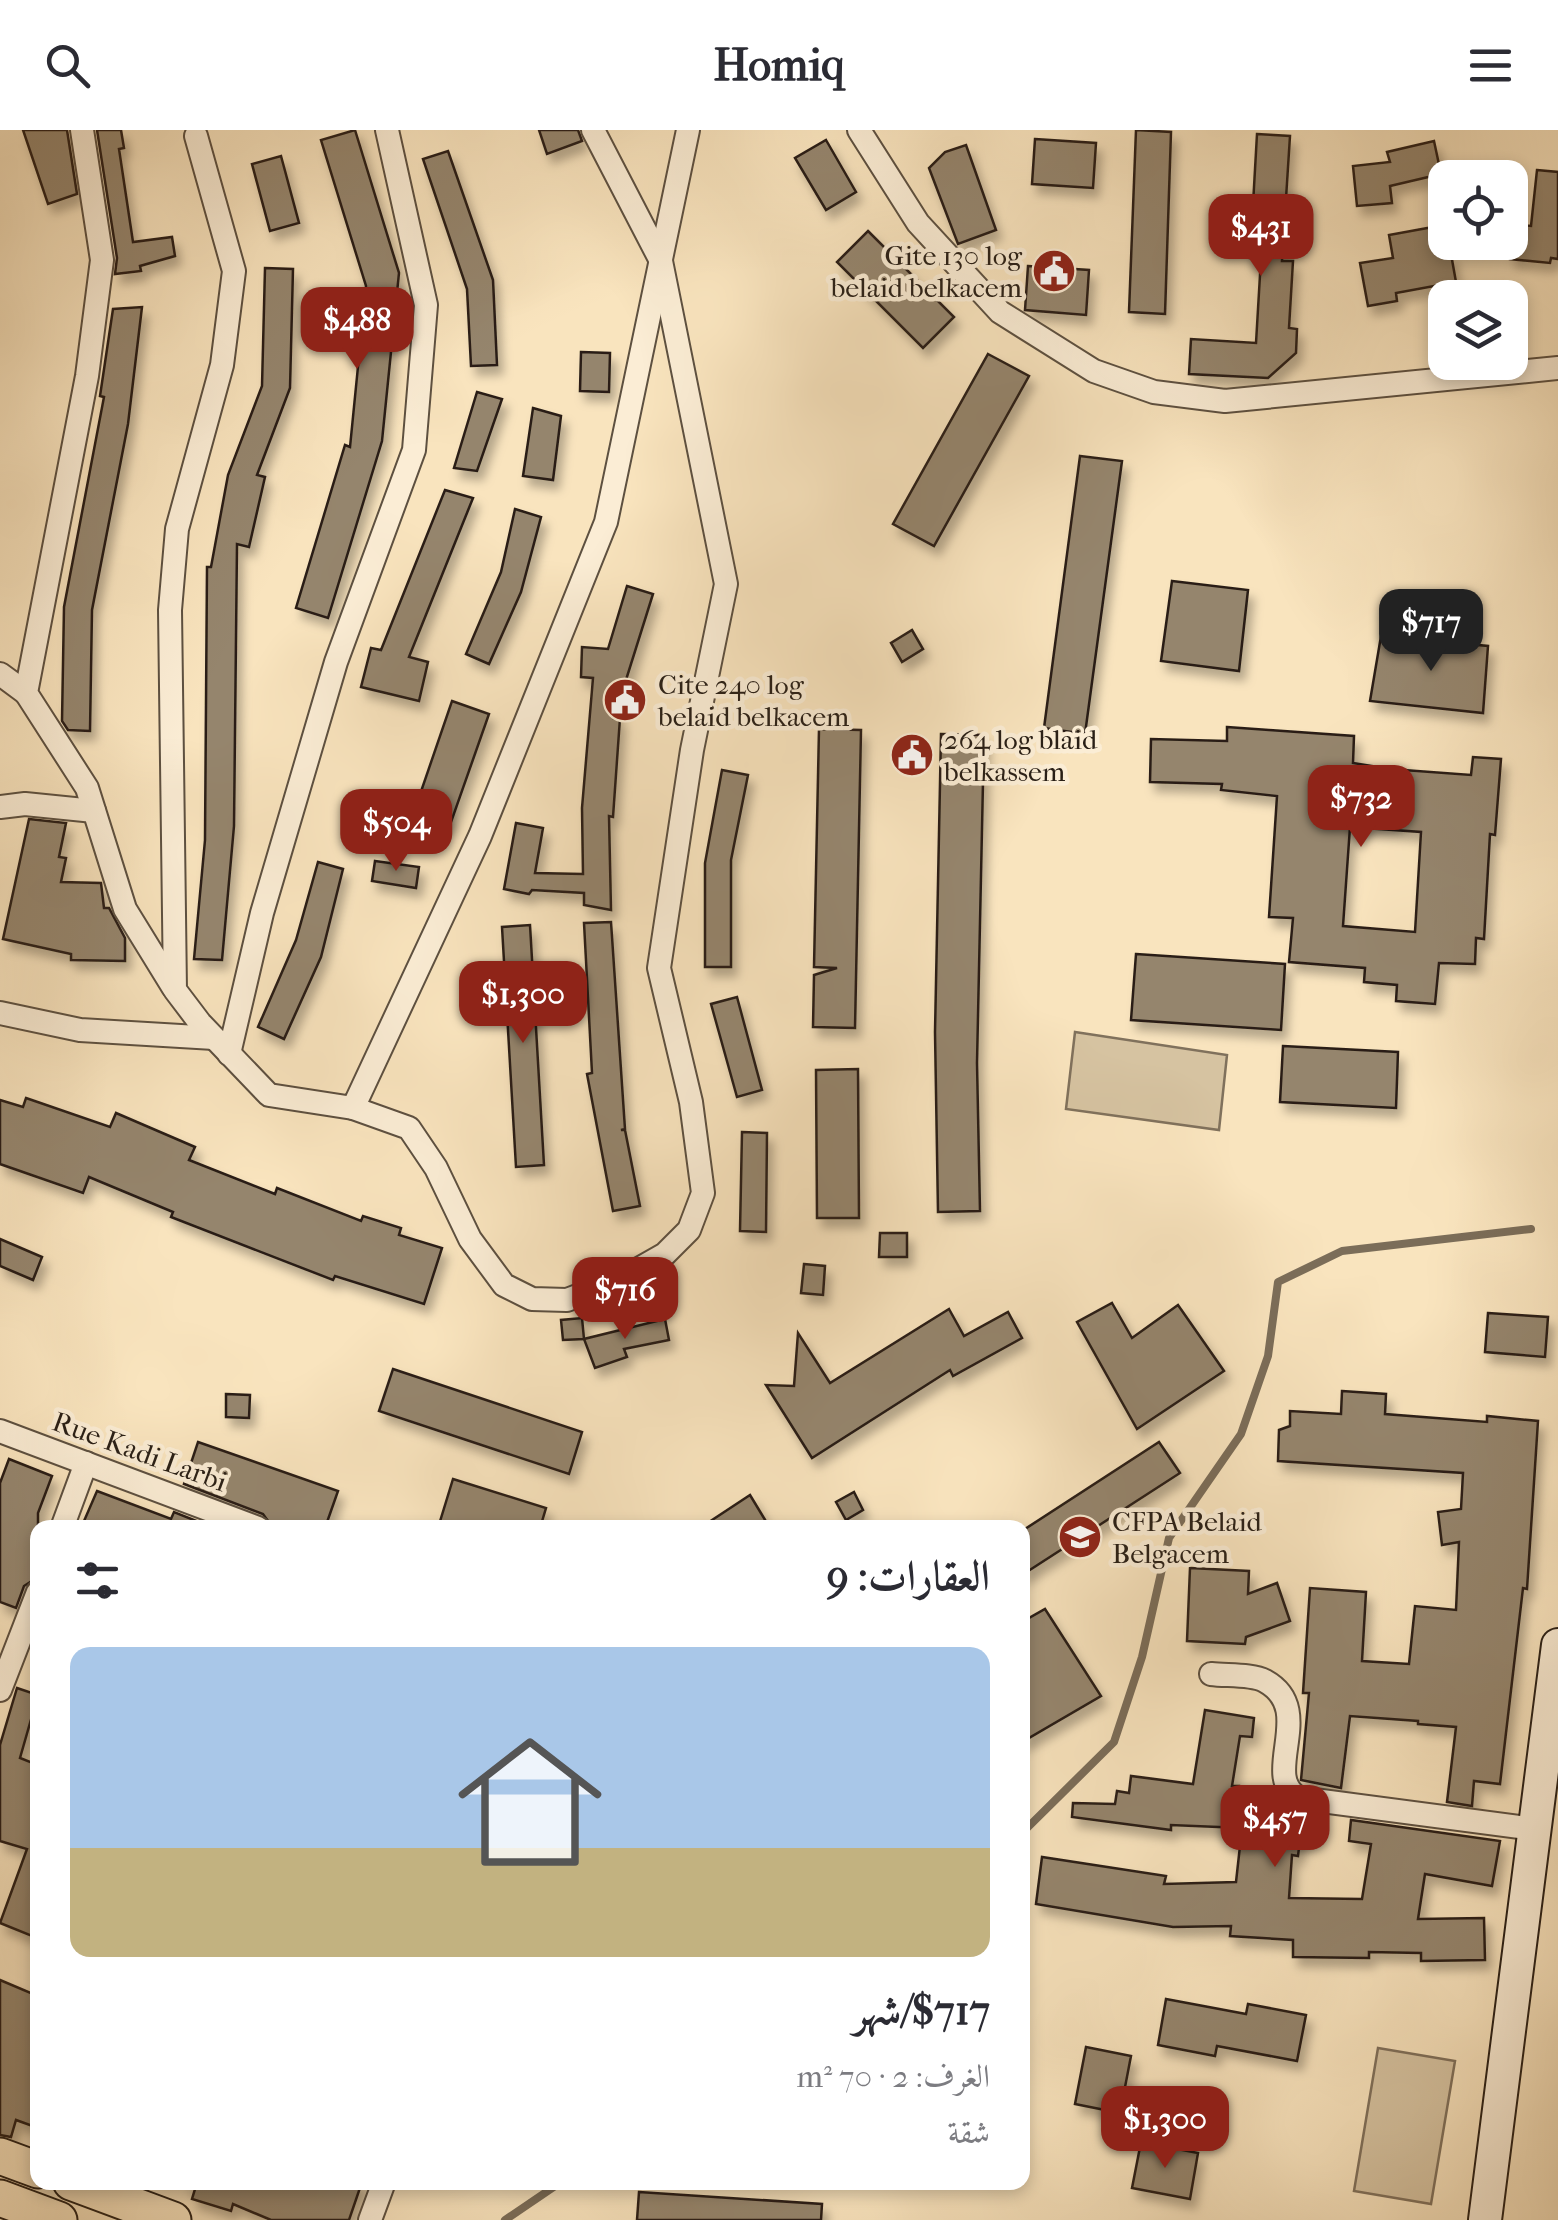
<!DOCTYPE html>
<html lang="ar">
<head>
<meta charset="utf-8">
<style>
	:root { --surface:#fff; --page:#f2f2f3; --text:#2b2b33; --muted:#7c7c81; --accent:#8f2418 }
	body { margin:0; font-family:"IM FELL French Canon",Amiri,serif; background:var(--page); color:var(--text); direction:rtl; height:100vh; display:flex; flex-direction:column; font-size:38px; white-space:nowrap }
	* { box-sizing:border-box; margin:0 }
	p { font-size:32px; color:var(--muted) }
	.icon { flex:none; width:55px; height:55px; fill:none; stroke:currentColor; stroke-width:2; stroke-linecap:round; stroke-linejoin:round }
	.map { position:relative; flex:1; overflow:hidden; direction:ltr }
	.drawer { position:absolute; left:30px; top:1390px; width:1000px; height:670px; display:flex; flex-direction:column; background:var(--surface); border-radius:20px; box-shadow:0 5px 15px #0003; direction:rtl }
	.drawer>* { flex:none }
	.buttons { position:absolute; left:1428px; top:30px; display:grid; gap:20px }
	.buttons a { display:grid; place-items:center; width:100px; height:100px; border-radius:20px; background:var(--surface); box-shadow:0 5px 15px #0003; font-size:50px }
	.price { position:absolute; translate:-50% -85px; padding:0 22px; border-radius:20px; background:var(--accent); color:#fff; font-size:32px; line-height:65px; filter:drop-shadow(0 2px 5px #0008) }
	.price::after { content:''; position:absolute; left:50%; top:60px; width:30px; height:22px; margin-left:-15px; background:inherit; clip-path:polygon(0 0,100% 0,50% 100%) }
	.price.current { background:#222; color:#fff }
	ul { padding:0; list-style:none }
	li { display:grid; align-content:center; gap:20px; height:530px; padding:0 40px }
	li span { display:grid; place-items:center; height:310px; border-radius:20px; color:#555 }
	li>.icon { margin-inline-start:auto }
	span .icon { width:180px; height:180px; fill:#fffc; stroke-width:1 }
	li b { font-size:42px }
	h2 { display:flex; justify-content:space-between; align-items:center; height:120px; padding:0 40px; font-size:42px }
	header { display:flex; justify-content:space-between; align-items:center; height:130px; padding:0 40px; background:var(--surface); font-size:45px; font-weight:700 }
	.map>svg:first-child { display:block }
	.green { fill:#d6c3a1; stroke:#80715c; stroke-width:2.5 }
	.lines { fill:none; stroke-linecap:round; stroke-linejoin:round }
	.stream { stroke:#7b6d59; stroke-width:8 }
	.building { fill:#95856d; stroke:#291f16; stroke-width:2.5; fill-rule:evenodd; filter:url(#shadow) }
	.street-casing { stroke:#5d5040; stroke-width:26 }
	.secondary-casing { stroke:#291f16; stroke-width:36 }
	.primary-casing { stroke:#291f16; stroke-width:39 }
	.street { stroke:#fbedd5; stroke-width:22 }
	.secondary { stroke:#fbedd5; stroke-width:32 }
	.primary { stroke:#f9e4be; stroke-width:35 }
	.labels { text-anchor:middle; stroke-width:9; stroke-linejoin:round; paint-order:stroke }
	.poi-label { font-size:28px; fill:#291f16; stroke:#fbedd5; text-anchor:start }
	.street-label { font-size:28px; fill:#291f16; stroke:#fbedd5 }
</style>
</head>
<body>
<header><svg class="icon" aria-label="menu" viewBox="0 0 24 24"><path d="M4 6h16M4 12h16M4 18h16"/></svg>Homiq<svg class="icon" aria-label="search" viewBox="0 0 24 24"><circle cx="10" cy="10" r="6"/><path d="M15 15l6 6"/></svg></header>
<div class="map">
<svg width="1558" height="2090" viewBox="0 0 1558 2090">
	<defs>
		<filter id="shadow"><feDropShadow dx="5.5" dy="9" stdDeviation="5" flood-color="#0004"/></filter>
	</defs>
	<rect width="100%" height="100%" fill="#f9e4be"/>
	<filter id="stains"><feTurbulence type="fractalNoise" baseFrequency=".002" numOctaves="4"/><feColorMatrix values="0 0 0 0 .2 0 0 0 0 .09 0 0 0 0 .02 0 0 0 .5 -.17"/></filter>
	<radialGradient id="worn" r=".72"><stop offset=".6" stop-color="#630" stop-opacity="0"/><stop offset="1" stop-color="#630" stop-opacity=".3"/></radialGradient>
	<!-- green -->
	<g class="green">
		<polygon points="1075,902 1227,925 1219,1000 1066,979"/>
		<polygon points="1378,1918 1455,1931 1431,2074 1354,2061"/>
	</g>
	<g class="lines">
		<!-- stream -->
		<g class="stream">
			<polyline points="1022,1703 1114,1612 1142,1527 1169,1408 1241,1304 1268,1226 1278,1152 1342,1121 1531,1099"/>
			<polyline points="505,2090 561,2052"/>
		</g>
	</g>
	<!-- building -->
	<g class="building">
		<polygon points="23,0 67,0 77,64 48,74"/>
		<polygon points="97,0 121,0 124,18 119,19 133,112 172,107 175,126 140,136 141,141 115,144 117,128"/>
		<polygon points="355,0 399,143 382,311 328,488 296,478 345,315 350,317 366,156 321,10"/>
		<polygon points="539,0 578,0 582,11 547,24"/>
		<polygon points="1136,0 1171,2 1165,184 1129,182"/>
		<polygon points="1257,4 1290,6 1282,131 1293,131 1289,198 1297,199 1296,223 1268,248 1189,244 1191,209 1256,213 1261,128 1250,128"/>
		<polygon points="1035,9 1096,13 1093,58 1032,54"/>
		<polygon points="826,10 856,62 826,80 795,28"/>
		<polygon points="1434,11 1441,44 1390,56 1392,73 1357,76 1353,36 1390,32 1387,22"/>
		<polygon points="966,15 996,100 958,114 929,38 945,22"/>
		<polygon points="448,21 493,150 497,235 471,236 467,159 423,29"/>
		<polygon points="281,26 299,93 270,101 252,34"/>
		<polygon points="1537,40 1558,42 1558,129 1551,128 1550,133 1510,129 1510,94 1531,96"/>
		<polygon points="1433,97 1439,126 1451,124 1456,152 1396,163 1397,171 1368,176 1360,133 1393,128 1389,105"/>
		<polygon points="868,101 954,187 923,218 837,132"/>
		<polygon points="1028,136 1089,140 1086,185 1025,180"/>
		<polygon points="265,138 293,139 290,258 257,345 265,347 249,417 237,414 234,696 222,830 194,829 205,710 207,437 211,437 228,345 262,256"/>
		<polygon points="142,177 128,294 92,480 90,601 68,600 62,591 64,477 104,267 100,266 113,179"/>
		<polygon points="581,222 610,223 609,262 580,261"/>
		<polygon points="988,224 1029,246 934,416 893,394"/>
		<polygon points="477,262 502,269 477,341 454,338"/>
		<polygon points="533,278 561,286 553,350 523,346"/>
		<polygon points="1080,326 1122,331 1085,604 1044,598"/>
		<polygon points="445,360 473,368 409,527 428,532 419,571 361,557 371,518 381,520"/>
		<polygon points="515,379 541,387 521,462 489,534 466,524 501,442"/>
		<polygon points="1172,451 1248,460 1239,541 1161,531"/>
		<polygon points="627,456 653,464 614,588 620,588 613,687 609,686 611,780 584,775 584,763 532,760 529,764 504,759 516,693 543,698 535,743 583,744 582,678 593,548 581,547 582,517 608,519"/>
		<polygon points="912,500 923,519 902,532 891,513"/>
		<polygon points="1381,506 1488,516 1483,583 1370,571"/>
		<polygon points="452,571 489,584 450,695 414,682"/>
		<path d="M 1227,597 L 1354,606 L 1353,633 L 1390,639 L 1471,645 L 1473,627 L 1501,629 L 1495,705 L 1490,704 L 1484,809 L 1476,808 L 1475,834 L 1439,833 L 1435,874 L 1396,871 L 1397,855 L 1364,852 L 1365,838 L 1289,832 L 1293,788 L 1269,787 L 1277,666 L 1221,660 L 1222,654 L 1150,652 L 1151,609 L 1227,611 ZM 1350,697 L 1421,702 L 1415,802 L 1343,796 Z"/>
		<polygon points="819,599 861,600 855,898 813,897 814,845 837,838 814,837"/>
		<polygon points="941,604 984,605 977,933 980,1081 938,1082 935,902"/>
		<polygon points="722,640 748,645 731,730 731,837 705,837 705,733"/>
		<polygon points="29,689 66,693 59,727 66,728 61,752 101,753 104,778 109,778 125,808 125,831 71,830 71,824 3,809"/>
		<polygon points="375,731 419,737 416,758 372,751"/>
		<polygon points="318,732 343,739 321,827 284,909 258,897 296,810"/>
		<polygon points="611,792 625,999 621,1000 625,1000 640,1076 613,1081 587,944 592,943 584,793"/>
		<polygon points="530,795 544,1035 516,1037 502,797"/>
		<polygon points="1136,824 1285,834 1281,900 1131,890"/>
		<polygon points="737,867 762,960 737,967 711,874"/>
		<polygon points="1283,916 1398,922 1396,978 1280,972"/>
		<polygon points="858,939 859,1088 817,1088 816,940"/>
		<polygon points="26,968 110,997 116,983 195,1017 189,1030 275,1064 277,1058 361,1091 363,1086 401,1098 399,1105 442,1118 424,1174 335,1146 333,1150 171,1087 173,1082 89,1047 83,1063 0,1034 0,970 23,977"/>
		<polygon points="742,1002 767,1003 766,1102 740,1101"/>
		<polygon points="880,1103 907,1103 907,1127 879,1127"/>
		<polygon points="0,1109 42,1127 33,1150 0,1136"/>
		<polygon points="804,1134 825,1136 823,1165 801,1163"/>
		<polygon points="1112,1173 1132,1208 1178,1175 1224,1241 1137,1299 1077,1192"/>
		<polygon points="949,1179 964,1206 1008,1182 1022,1208 953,1246 950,1240 812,1328 766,1255 794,1256 798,1203 830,1253"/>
		<polygon points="1488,1183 1548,1187 1545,1227 1485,1222"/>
		<polygon points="582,1188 584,1209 563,1210 561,1190"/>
		<polygon points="665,1189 669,1210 624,1219 627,1227 595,1238 584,1209"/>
		<polygon points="393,1239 582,1302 569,1344 379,1281"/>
		<polygon points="1342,1261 1386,1264 1385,1284 1487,1292 1487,1286 1538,1291 1527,1459 1523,1458 1500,1654 1474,1651 1472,1676 1447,1672 1456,1597 1418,1594 1418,1591 1350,1586 1341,1658 1301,1650 1309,1563 1303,1563 1310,1458 1366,1462 1362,1531 1409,1534 1415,1476 1456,1480 1459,1412 1442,1415 1438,1382 1461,1379 1463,1343 1278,1331 1279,1300 1290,1296 1290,1281 1341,1284"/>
		<polygon points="226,1264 250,1265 249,1288 226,1287"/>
		<polygon points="198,1312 338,1361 325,1398 273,1398 263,1384 184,1354"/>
		<polygon points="1159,1312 1180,1343 1022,1445 1022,1401"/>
		<polygon points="9,1329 52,1346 38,1383 38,1447 24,1456 16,1478 0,1472 0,1353"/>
		<polygon points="453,1349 546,1378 540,1398 438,1398"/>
		<polygon points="97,1361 171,1389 174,1382 214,1398 81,1398"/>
		<polygon points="854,1362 863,1380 846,1390 836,1372"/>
		<polygon points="750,1365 770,1398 700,1398"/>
		<polygon points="1190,1438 1249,1441 1248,1464 1277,1453 1290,1491 1246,1507 1245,1514 1187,1511"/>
		<polygon points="1045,1479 1101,1566 1022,1612 1022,1492"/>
		<polygon points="17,1558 38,1565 20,1628 38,1635 38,1792 32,1806 0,1793 27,1719 0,1711 0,1615"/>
		<polygon points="1205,1580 1254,1588 1252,1607 1240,1606 1232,1656 1239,1656 1239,1670 1285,1676 1303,1684 1298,1726 1292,1725 1289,1768 1362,1769 1371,1714 1349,1711 1351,1690 1500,1711 1492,1756 1425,1744 1418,1789 1484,1788 1485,1830 1421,1831 1421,1823 1369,1822 1369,1828 1293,1827 1293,1810 1230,1806 1231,1796 1173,1797 1036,1774 1042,1727 1166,1746 1164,1754 1236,1752 1242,1698 1171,1695 1171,1700 1072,1687 1073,1673 1115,1674 1117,1661 1129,1663 1131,1646 1193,1654"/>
		<polygon points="0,1850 38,1866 38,1998 16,1990 11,2007 0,2005"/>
		<polygon points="1166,1869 1246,1884 1248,1874 1306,1885 1297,1931 1217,1916 1215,1926 1158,1915"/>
		<polygon points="1086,1917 1131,1926 1120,1983 1075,1974"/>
		<polygon points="1141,2012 1198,2023 1190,2069 1132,2058"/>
		<polygon points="182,2052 362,2052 349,2090 271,2090 233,2074 231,2081 192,2069 195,2059"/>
		<polygon points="639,2062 822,2074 821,2090 637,2090"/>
	</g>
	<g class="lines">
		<!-- street casing -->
		<g class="street-casing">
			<g id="street">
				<polyline points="82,0 102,130 87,246 26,563 87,658 125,779 173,857"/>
				<polyline points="859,0 918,93 1000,182 1094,241 1154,262 1225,271 1558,238"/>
				<polyline points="196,6 234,141 222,235 177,399 170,480 175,860 200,893 269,965 353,978 480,706 606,392 688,0"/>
				<polyline points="0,544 26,563"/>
				<polyline points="0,677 25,674 94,681"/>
				<polyline points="0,883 80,900 214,908"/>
				<polyline points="229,924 262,783 336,532 414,320 426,175 387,0"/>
				<polyline points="353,978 409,998 436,1038 470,1109 504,1155 532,1169 567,1170 621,1149 665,1124 689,1100 703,1063 691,972 659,838 692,620 726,454 661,131 593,0"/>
				<polyline points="0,1301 258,1398"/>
				<polyline points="62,1398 86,1333"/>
				<path d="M 1211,1544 C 1227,1546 1252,1544 1265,1551 C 1318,1580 1259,1646 1299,1668 L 1535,1699"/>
				<polyline points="0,1560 38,1462"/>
				<polyline points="370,2090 384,2052"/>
			</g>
		</g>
		<!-- secondary casing -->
		<g class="secondary-casing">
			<polyline id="secondary" points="1485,2090 1558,1515"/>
		</g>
		<!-- primary casing -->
		<g class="primary-casing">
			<g id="primary">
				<polyline points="0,2026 38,2040"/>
				<polyline points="71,2052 173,2090"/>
				<polyline points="0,2068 59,2090"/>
			</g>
		</g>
		<!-- street -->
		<use href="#street" class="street"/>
		<!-- secondary -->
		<use href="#secondary" class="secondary"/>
		<!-- primary -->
		<use href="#primary" class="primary"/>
	</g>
	<!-- icons -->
	<defs>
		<g id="civic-disc" transform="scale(2.25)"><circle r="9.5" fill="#8f2418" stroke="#fbedd5"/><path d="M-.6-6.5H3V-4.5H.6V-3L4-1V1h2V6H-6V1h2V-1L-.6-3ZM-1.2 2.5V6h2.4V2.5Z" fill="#fff"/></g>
		<g id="university-disc" transform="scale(2.25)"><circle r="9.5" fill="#8f2418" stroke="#fbedd5"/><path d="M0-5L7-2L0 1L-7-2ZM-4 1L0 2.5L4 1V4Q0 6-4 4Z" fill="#fff"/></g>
	</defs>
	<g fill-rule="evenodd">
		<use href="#civic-disc" x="1054" y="141"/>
		<use href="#civic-disc" x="625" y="570"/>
		<use href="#civic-disc" x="912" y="625"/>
		<use href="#university-disc" x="1080" y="1407"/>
	</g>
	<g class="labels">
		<!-- poi labels -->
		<g class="poi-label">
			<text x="1022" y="135" text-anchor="end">Gite 130 log<tspan x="1022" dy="32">belaid belkacem</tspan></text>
			<text x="658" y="564">Cite 240 log<tspan x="658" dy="32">belaid belkacem</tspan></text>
			<text x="944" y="619">264 log blaid<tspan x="944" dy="32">belkassem</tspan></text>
			<text x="1112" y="1401">CFPA Belaid<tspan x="1112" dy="32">Belgacem</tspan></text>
		</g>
		<!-- street labels -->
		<g class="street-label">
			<text transform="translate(140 1321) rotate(20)" y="10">Rue Kadi Larbi</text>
		</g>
	</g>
	<rect width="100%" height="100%" filter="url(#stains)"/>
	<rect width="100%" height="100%" fill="url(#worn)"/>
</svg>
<div class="buttons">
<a><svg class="icon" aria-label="locate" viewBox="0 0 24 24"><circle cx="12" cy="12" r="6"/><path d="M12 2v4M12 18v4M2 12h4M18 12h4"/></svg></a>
<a><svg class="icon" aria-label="layers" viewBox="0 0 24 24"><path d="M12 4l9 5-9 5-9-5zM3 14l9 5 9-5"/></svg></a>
</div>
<b class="price" style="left:1261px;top:149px">$431</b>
<b class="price" style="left:357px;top:242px">$488</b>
<b class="price current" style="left:1431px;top:544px">$717</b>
<b class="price" style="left:1361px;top:720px">$732</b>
<b class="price" style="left:396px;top:744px">$504</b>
<b class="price" style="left:523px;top:916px">$1,300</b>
<b class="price" style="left:625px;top:1212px">$716</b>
<b class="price" style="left:1275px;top:1740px">$457</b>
<b class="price" style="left:1165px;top:2041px">$1,300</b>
<section class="drawer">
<h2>العقارات: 9<svg class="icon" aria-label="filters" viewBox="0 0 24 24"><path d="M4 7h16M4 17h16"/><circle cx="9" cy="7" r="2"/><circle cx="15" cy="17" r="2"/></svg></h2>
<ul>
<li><span style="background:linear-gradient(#a9c7e8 65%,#c2b280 0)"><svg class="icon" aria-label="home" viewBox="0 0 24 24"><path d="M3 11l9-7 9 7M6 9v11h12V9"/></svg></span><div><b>$717/شهر</b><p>الغرف: 2 · 70 m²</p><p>شقة</p></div></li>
</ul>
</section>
</div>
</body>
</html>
